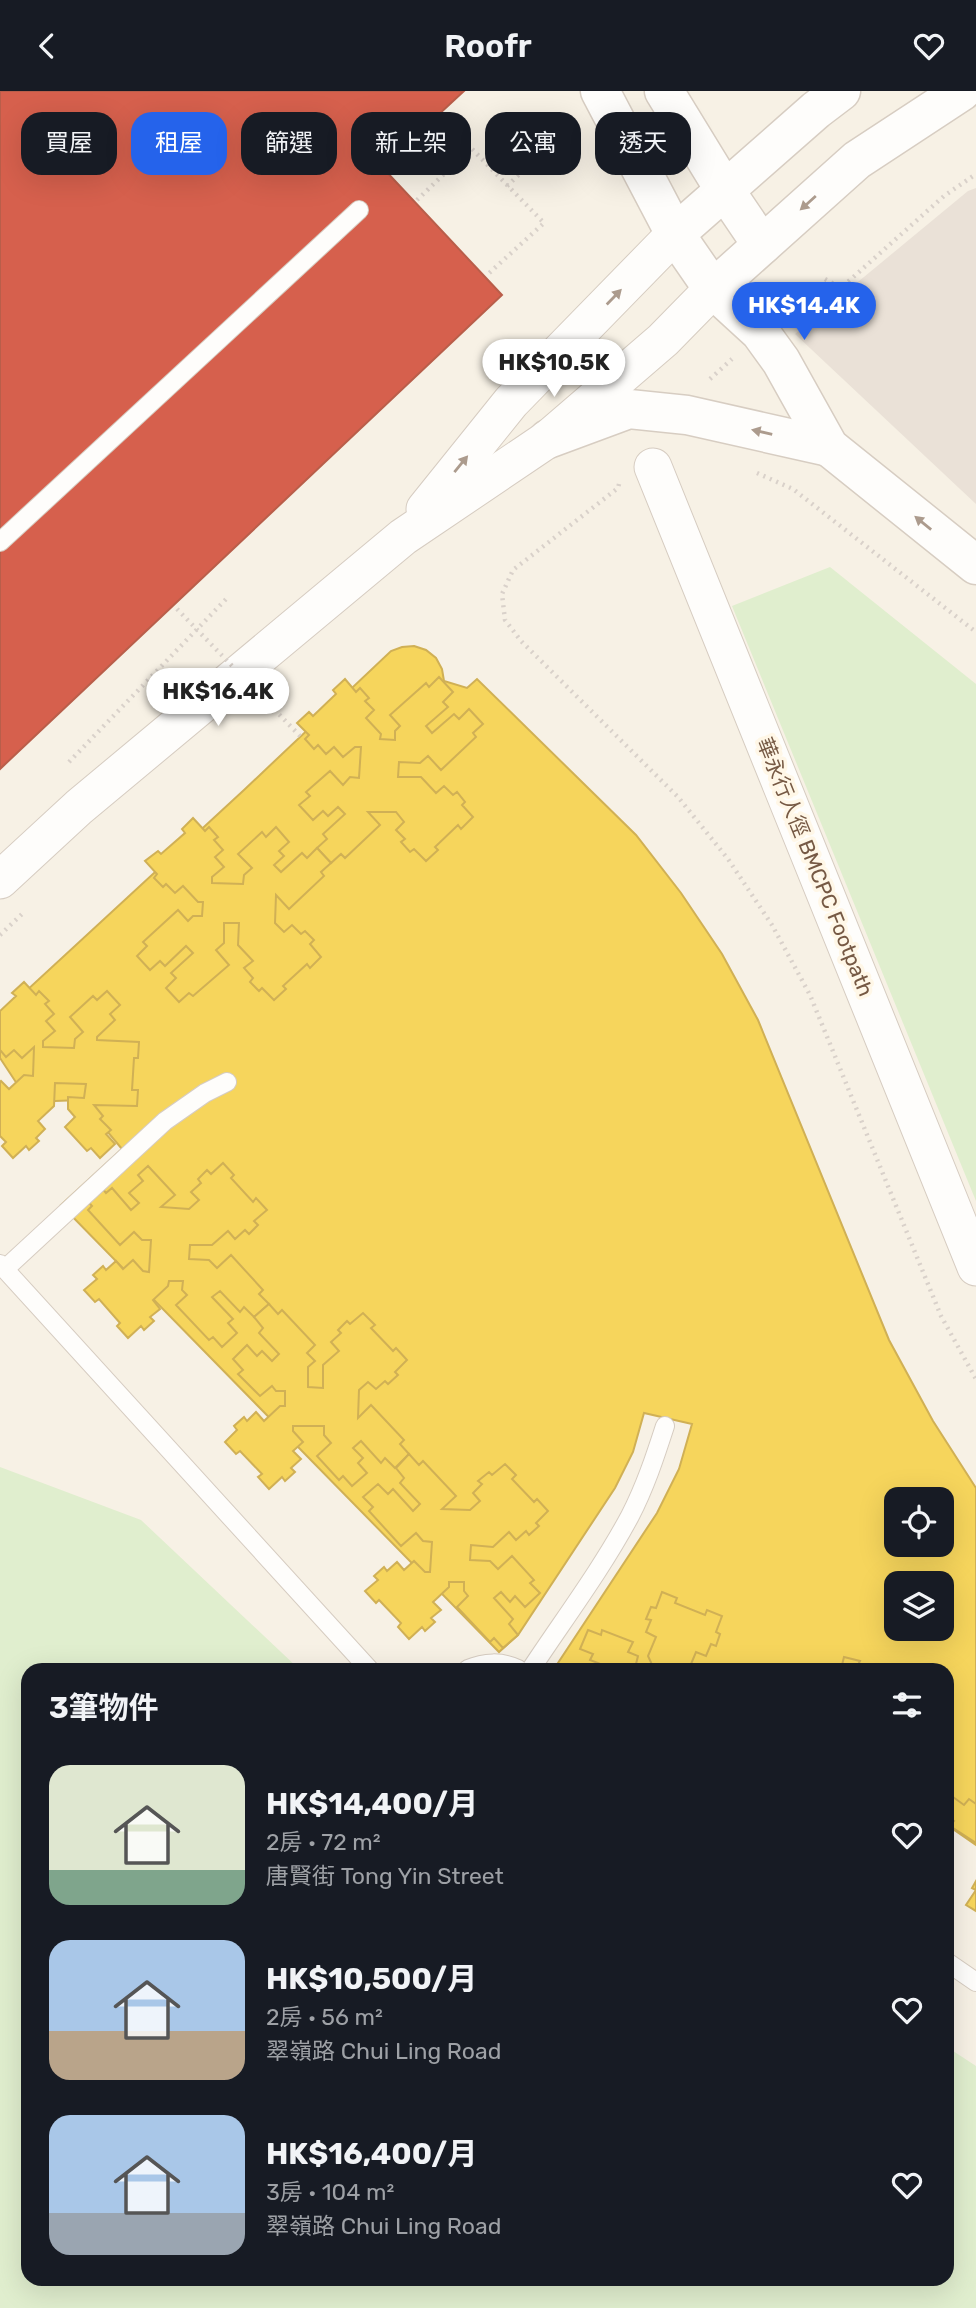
<!DOCTYPE html>
<html lang="zh-TW">
<head>
<meta charset="utf-8">
<style>
	:root { --surface:#171b24; --page:#20242c; --text:#f1f3f6; --muted:#9ea1a6; --accent:#2563eb }
	body { margin:0; font-family:Rubik,"Noto Sans TC",sans-serif; background:var(--page); color:var(--text); height:100vh; display:flex; flex-direction:column; font-size:26px; white-space:nowrap }
	* { box-sizing:border-box; margin:0 }
	p { font-size:23px; color:var(--muted) }
	.icon { flex:none; width:38px; height:38px; fill:none; stroke:currentColor; stroke-width:2; stroke-linecap:round; stroke-linejoin:round }
	.map { position:relative; flex:1; overflow:hidden }
	.side { position:absolute; left:21px; top:1572px; width:933px; height:623px; display:flex; flex-direction:column; background:var(--surface); border-radius:21px; box-shadow:0 7px 28px #0002 }
	.side>* { flex:none }
	.top-card { position:absolute; left:21px; top:21px; width:934px; height:63px; display:flex; gap:14px }
	.fabs { position:absolute; left:884px; top:1396px; display:grid; gap:14px }
	.fabs a { display:grid; place-items:center; width:70px; height:70px; border-radius:14px; background:var(--surface); box-shadow:0 7px 28px #0002; font-size:35px }
	.price { position:absolute; translate:-50% -60px; padding:0 16px; border-radius:24px; background:#fff; color:#222; font-size:23px; line-height:46px; filter:drop-shadow(0 2px 4px #0008) }
	.price::after { content:''; position:absolute; left:50%; top:42px; width:21px; height:16px; margin-left:-10px; background:inherit; clip-path:polygon(0 0,100% 0,50% 100%) }
	.price.on { background:var(--accent); color:#fff }
	ul { padding:0; list-style:none }
	li { display:flex; align-items:center; gap:21px; height:175px; padding:0 28px }
	li span { display:grid; place-items:center; flex:none; width:196px; height:140px; border-radius:21px; color:#555 }
	li>.icon { margin-inline-start:auto }
	span .icon { width:84px; height:84px; fill:#fffc; stroke-width:1 }
	li b { font-size:30px }
	h2 { display:flex; justify-content:space-between; align-items:center; height:84px; padding:0 28px; font-size:30px }
	.pill { padding:0 24px; border-radius:21px; background:var(--surface); box-shadow:0 7px 28px #0002; font-size:24px; line-height:63px }
	.pill.on { background:var(--accent); color:#fff }
	header { display:flex; justify-content:space-between; align-items:center; height:91px; padding:0 28px; background:var(--surface); font-size:32px; font-weight:600 }
	.map>svg:first-child { display:block }
	.industrial { fill:#eae1d7 }
	.green { fill:#e0eece }
	.homes { fill:#f6d55c; stroke:#d0b055; stroke-width:2; fill-rule:evenodd }
	.shops { fill:#d6604d; stroke:#b95e4a; stroke-width:2 }
	.lines { fill:none; stroke-linecap:round; stroke-linejoin:round }
	.lane-casing { stroke:#d6ccc1; stroke-width:20 }
	.street-casing { stroke:#d6ccc1; stroke-width:39 }
	.secondary-casing { stroke:#d7cdc2; stroke-width:41 }
	.path { stroke:#d9d1ca; stroke-width:4.5; stroke-dasharray:2 5; stroke-linecap:butt }
	.lane { stroke:#fefdfb; stroke-width:18 }
	.street { stroke:#fefdfb; stroke-width:37 }
	.secondary { stroke:#fefdfb; stroke-width:38 }
	.path-bridge { stroke:#d9d1ca; stroke-width:4.5; stroke-dasharray:2 5; stroke-linecap:butt }
	.oneway { fill:#ac9b8d }
	.labels { text-anchor:middle; stroke-width:7; stroke-linejoin:round; paint-order:stroke }
	.street-label { font-size:21px; fill:#765944; stroke:#fff7e7 }
</style>
</head>
<body>
<header><svg class="icon" aria-label="back" viewBox="0 0 24 24"><path d="M15 5l-7 7 7 7"/></svg>Roofr<svg class="icon" aria-label="heart" viewBox="0 0 24 24"><path d="M12 20l-8-8c-3-5 5-10 8-4 3-6 11-1 8 4z"/></svg></header>
<div class="map">
<svg width="976" height="2217" viewBox="0 0 976 2217">
	<rect width="100%" height="100%" fill="#f7f1e5"/>
	<!-- industrial -->
	<polygon class="industrial" points="976,97 976,413 795,243 968,100"/>
	<!-- green -->
	<g class="green">
		<polygon points="830,476 976,593 976,1110 732,515"/>
		<polygon points="0,1376 141,1429 299,1578 28,1578 28,2188 947,2188 947,1956 976,1975 976,2217 0,2217"/>
	</g>
	<!-- homes -->
	<g class="homes">
		<polygon points="255,0 369,0 370,25 323,26 323,16 269,18 269,12 255,12"/>
		<polygon points="379,0 414,0 416,48 385,48 384,21 379,21"/>
		<polygon points="146,21 147,64 154,63 154,47 255,44 256,83 214,84 214,92 242,91 243,129 238,129 241,209 211,209 209,182 205,182 204,155 194,155 195,186 148,187 148,178 94,179 94,173 81,173 80,138 108,137 107,130 100,130 97,61 103,61 102,37 112,37 112,23"/>
		<polygon points="80,213 81,253 39,254 39,262 67,261 68,299 64,299 66,378 35,379 35,351 29,351 29,324 19,324 20,355 0,356 0,216"/>
		<path d="M 414,555 L 426,559 L 436,567 L 442,578 L 444,590 L 467,597 L 477,588 L 636,744 L 681,802 L 722,863 L 758,929 L 889,1249 L 933,1330 L 976,1397 L 976,1754 L 947,1734 L 947,1578 L 554,1578 L 657,1422 L 679,1378 L 692,1333 L 644,1322 L 633,1361 L 615,1397 L 518,1544 L 499,1561 L 61,1114 L 122,1058 L 81,1009 L 29,1011 L 0,967 L 0,924 L 244,699 L 391,560 L 402,556 ZM 896,1409 L 942,1409 L 942,1454 L 896,1454 ZM 896,1493 L 942,1493 L 942,1538 L 896,1538 Z"/>
		<polygon points="439,586 453,601 443,611 448,616 426,635 432,642 454,623 459,628 469,618 483,633 473,642 476,646 441,679 428,665 420,672 399,671 398,686 421,686 436,702 444,695 453,704 457,701 465,711 462,714 473,726 461,738 458,734 435,756 438,759 426,770 414,758 410,761 401,751 405,748 396,739 404,731 396,721 368,721 380,734 345,767 341,763 331,772 317,757 327,748 323,743 345,723 338,716 328,725 323,720 313,729 299,714 310,705 306,701 330,680 343,694 350,686 359,687 361,656 355,656 343,666 334,656 326,663 318,654 314,658 305,648 309,644 297,632 309,621 313,625 336,603 333,599 345,588 356,601 360,597 369,607 365,610 374,619 366,627 381,643 380,648 395,649 395,640 400,635 390,624 426,592 429,596"/>
		<polygon points="193,727 205,740 209,736 218,746 214,749 223,759 215,766 224,776 212,786 212,792 243,793 244,784 252,777 238,763 262,741 266,746 276,736 289,751 279,760 284,765 274,774 281,781 302,762 307,767 317,757 331,772 321,781 324,785 289,818 276,804 275,832 284,841 292,834 301,843 305,840 314,849 310,853 321,866 310,877 307,873 283,895 286,898 274,909 262,897 259,900 250,891 253,887 244,877 253,870 238,854 239,832 224,832 224,852 216,859 229,874 193,905 189,902 179,911 166,897 176,887 171,882 193,862 186,855 165,875 160,870 150,879 137,865 147,855 143,851 178,819 188,830 193,825 202,825 203,811 198,811 183,795 175,802 166,793 163,796 154,787 157,783 145,770 158,760 161,763 185,742 182,738"/>
		<polygon points="24,891 36,904 39,900 49,910 45,913 54,923 46,930 55,940 43,950 43,956 74,957 75,948 83,941 70,926 93,905 97,909 107,900 120,914 110,923 115,929 97,946 97,949 139,951 138,967 134,967 132,999 138,999 137,1015 94,1014 103,1025 100,1028 111,1039 106,1043 115,1053 100,1067 91,1057 87,1060 65,1036 75,1026 68,1018 68,1006 84,1007 86,993 55,992 54,1015 38,1030 45,1038 36,1047 39,1050 29,1059 26,1055 13,1067 2,1055 6,1051 0,1045 0,991 1,990 9,998 24,984 33,985 34,956 22,967 14,959 6,966 0,959 0,920 16,905 12,902"/>
		<polygon points="223,1072 234,1084 231,1087 253,1111 256,1107 267,1119 254,1130 258,1134 249,1143 245,1139 235,1148 228,1140 212,1154 190,1154 189,1168 209,1169 217,1177 231,1164 263,1199 259,1203 269,1213 254,1226 244,1216 240,1221 220,1200 212,1206 233,1228 228,1232 237,1242 222,1256 213,1246 209,1249 176,1214 187,1204 182,1199 183,1190 169,1190 168,1195 153,1209 160,1218 150,1226 154,1230 144,1239 141,1235 128,1247 117,1235 120,1232 99,1208 95,1211 84,1199 97,1188 93,1184 103,1175 106,1179 116,1170 123,1178 133,1169 143,1180 149,1181 151,1149 142,1149 134,1141 120,1154 88,1119 92,1115 83,1105 97,1091 106,1102 112,1097 131,1119 139,1112 129,1102 143,1090 138,1084 148,1075 175,1104 161,1116 189,1118 199,1109 191,1101 201,1092 198,1088 207,1079 211,1083"/>
		<polygon points="269,1213 278,1223 282,1219 315,1254 307,1262 315,1270 308,1276 308,1296 323,1297 323,1274 339,1260 331,1251 341,1242 338,1239 347,1230 350,1233 363,1222 375,1234 371,1237 393,1260 396,1257 407,1269 395,1281 398,1284 388,1293 385,1290 376,1298 368,1291 359,1299 358,1327 371,1314 404,1349 400,1353 409,1363 395,1377 385,1367 381,1372 361,1350 353,1357 363,1367 358,1372 367,1382 352,1395 343,1385 339,1389 317,1365 331,1352 324,1344 324,1335 293,1335 293,1340 303,1351 293,1360 301,1368 291,1377 295,1381 285,1390 282,1386 269,1398 258,1386 262,1383 240,1360 236,1363 225,1351 237,1339 234,1335 244,1326 247,1330 256,1321 264,1330 280,1315 285,1315 285,1300 276,1300 272,1295 260,1305 238,1283 243,1279 233,1268 247,1254 257,1265 262,1260 272,1270 279,1263 259,1242 263,1237 254,1226"/>
		<polygon points="409,1363 419,1374 423,1370 456,1405 442,1418 470,1419 480,1410 473,1402 482,1393 478,1390 489,1381 492,1384 505,1373 516,1384 512,1388 534,1411 537,1408 548,1420 536,1432 539,1435 529,1444 526,1440 516,1449 509,1441 493,1456 471,1454 470,1469 490,1470 498,1478 512,1465 534,1489 530,1492 540,1502 525,1516 515,1505 510,1511 501,1501 494,1507 513,1528 509,1533 518,1544 503,1557 494,1547 490,1551 457,1516 468,1505 464,1500 464,1491 449,1491 449,1496 433,1511 441,1519 431,1527 435,1531 425,1540 422,1536 409,1548 398,1536 401,1532 379,1509 376,1512 365,1500 378,1489 374,1485 384,1476 387,1480 397,1471 404,1479 414,1470 425,1481 430,1481 432,1451 423,1450 416,1442 401,1455 369,1420 373,1416 363,1406 378,1393 388,1403 393,1398 413,1420 420,1413 400,1392 404,1387 396,1377"/>
		<polygon points="662,1501 677,1507 675,1512 705,1524 707,1519 722,1525 716,1541 720,1543 716,1555 711,1553 706,1565 696,1561 691,1573 693,1578 654,1578 648,1565 656,1546 646,1541 651,1529 646,1528 651,1516 656,1517"/>
		<polygon points="588,1539 601,1544 602,1539 633,1551 628,1561 638,1565 636,1573 638,1578 601,1578 603,1574 590,1569 593,1563 580,1558"/>
		<polygon points="844,1566 860,1570 858,1574 875,1578 841,1578"/>
		<polygon points="953,1706 964,1714 969,1708 976,1713 976,1752 950,1735 954,1730 947,1725 947,1716"/>
		<polygon points="976,1790 976,1820 966,1814 976,1799 972,1797"/>
	</g>
	<!-- shops -->
	<polygon class="shops" points="0,0 464,0 382,76 502,204 0,678"/>
	<g class="lines">
		<!-- lane casing -->
		<g class="lane-casing">
			<g id="lane">
				<polyline points="0,451 359,119"/>
				<polyline points="0,1173 369,1578"/>
				<polyline points="5,1178 165,1030 205,1002 227,991"/>
				<path d="M 468,1578 C 484,1571 502,1570 518,1578"/>
				<path d="M 531,1578 C 564,1528 601,1479 630,1425 C 645,1396 655,1366 665,1335"/>
				<polyline points="947,1871 976,1891"/>
			</g>
		</g>
		<!-- street casing -->
		<g class="street-casing">
			<g id="street">
				<polyline points="653,376 976,1176"/>
				<polyline points="425,418 511,311 675,143"/>
				<polyline points="0,789 79,716 403,446 548,348 663,249 713,198"/>
			</g>
		</g>
		<!-- secondary casing -->
		<g class="secondary-casing">
			<g id="secondary">
				<polyline points="600,0 675,143 713,198 760,241 781,270 829,356 976,474"/>
				<polyline points="664,0 724,98 762,154"/>
				<polyline points="675,143 816,19 841,0"/>
				<polyline points="713,198 857,69 962,0"/>
				<polyline points="548,348 629,318 687,324 829,356"/>
			</g>
		</g>
		<!-- path -->
		<g class="path">
			<polyline points="438,23 544,132 487,184"/>
			<polyline points="507,95 572,33"/>
			<polyline points="417,109 471,57"/>
			<polyline points="825,188 841,197 944,105 976,83"/>
			<polyline points="710,288 732,268"/>
			<polyline points="757,382 793,398 976,541"/>
			<polyline points="619,393 618,397 513,479 502,503 505,529 521,550 678,706 728,768 772,834 810,904 941,1225 976,1288"/>
			<polyline points="69,671 229,505"/>
			<polyline points="0,844 22,823"/>
		</g>
		<!-- lane -->
		<use href="#lane" class="lane"/>
		<!-- street -->
		<use href="#street" class="street"/>
		<!-- secondary -->
		<use href="#secondary" class="secondary"/>
		<!-- path-bridge -->
		<polyline class="path-bridge" points="177,518 301,646"/>
	</g>
	<!-- one-way arrows -->
	<defs><path id="oneway-solid" d="M-6-.8H1V-3.2L6.5 0L1 3.2V.8H-6Z" transform="scale(1.75)"/></defs>
	<g class="oneway">
		<use href="#oneway-solid" transform="translate(808 112) rotate(138)"/>
		<use href="#oneway-solid" transform="translate(614 206) rotate(-46)"/>
		<use href="#oneway-solid" transform="translate(762 341) rotate(-167)"/>
		<use href="#oneway-solid" transform="translate(461 373) rotate(-51)"/>
		<use href="#oneway-solid" transform="translate(923 432) rotate(-141)"/>
	</g>
	<g class="labels">
		<!-- street labels -->
		<g class="street-label">
			<text transform="translate(815 776) rotate(68)" y="7">華永行人徑 BMCPC Footpath</text>
		</g>
	</g>
</svg>
<div class="fabs">
<a><svg class="icon" aria-label="locate" viewBox="0 0 24 24"><circle cx="12" cy="12" r="6"/><path d="M12 2v4M12 18v4M2 12h4M18 12h4"/></svg></a>
<a><svg class="icon" aria-label="layers" viewBox="0 0 24 24"><path d="M12 4l9 5-9 5-9-5zM3 14l9 5 9-5"/></svg></a>
</div>
<b class="price on" style="left:804px;top:251px">HK$14.4K</b>
<b class="price" style="left:554px;top:308px">HK$10.5K</b>
<b class="price" style="left:218px;top:637px">HK$16.4K</b>
<div class="top-card">
<a class="pill">買屋</a>
<a class="pill on">租屋</a>
<a class="pill">篩選</a>
<a class="pill">新上架</a>
<a class="pill">公寓</a>
<a class="pill">透天</a>
</div>
<section class="side">
<h2>3筆物件<svg class="icon" aria-label="filters" viewBox="0 0 24 24"><path d="M4 7h16M4 17h16"/><circle cx="9" cy="7" r="2"/><circle cx="15" cy="17" r="2"/></svg></h2>
<ul>
<li><span style="background:linear-gradient(#dfe7d0 75%,#7fa58c 0)"><svg class="icon" aria-label="home" viewBox="0 0 24 24"><path d="M3 11l9-7 9 7M6 9v11h12V9"/></svg></span><div><b>HK$14,400/月</b><p>2房 · 72 m²</p><p>唐賢街 Tong Yin Street</p></div><svg class="icon" aria-label="heart" viewBox="0 0 24 24"><path d="M12 20l-8-8c-3-5 5-10 8-4 3-6 11-1 8 4z"/></svg></li>
<li><span style="background:linear-gradient(#a9c7e8 65%,#b9a48a 0)"><svg class="icon" aria-label="home" viewBox="0 0 24 24"><path d="M3 11l9-7 9 7M6 9v11h12V9"/></svg></span><div><b>HK$10,500/月</b><p>2房 · 56 m²</p><p>翠嶺路 Chui Ling Road</p></div><svg class="icon" aria-label="heart" viewBox="0 0 24 24"><path d="M12 20l-8-8c-3-5 5-10 8-4 3-6 11-1 8 4z"/></svg></li>
<li><span style="background:linear-gradient(#a9c7e8 70%,#9aa5b1 0)"><svg class="icon" aria-label="home" viewBox="0 0 24 24"><path d="M3 11l9-7 9 7M6 9v11h12V9"/></svg></span><div><b>HK$16,400/月</b><p>3房 · 104 m²</p><p>翠嶺路 Chui Ling Road</p></div><svg class="icon" aria-label="heart" viewBox="0 0 24 24"><path d="M12 20l-8-8c-3-5 5-10 8-4 3-6 11-1 8 4z"/></svg></li>
</ul>
</section>
</div>
</body>
</html>
